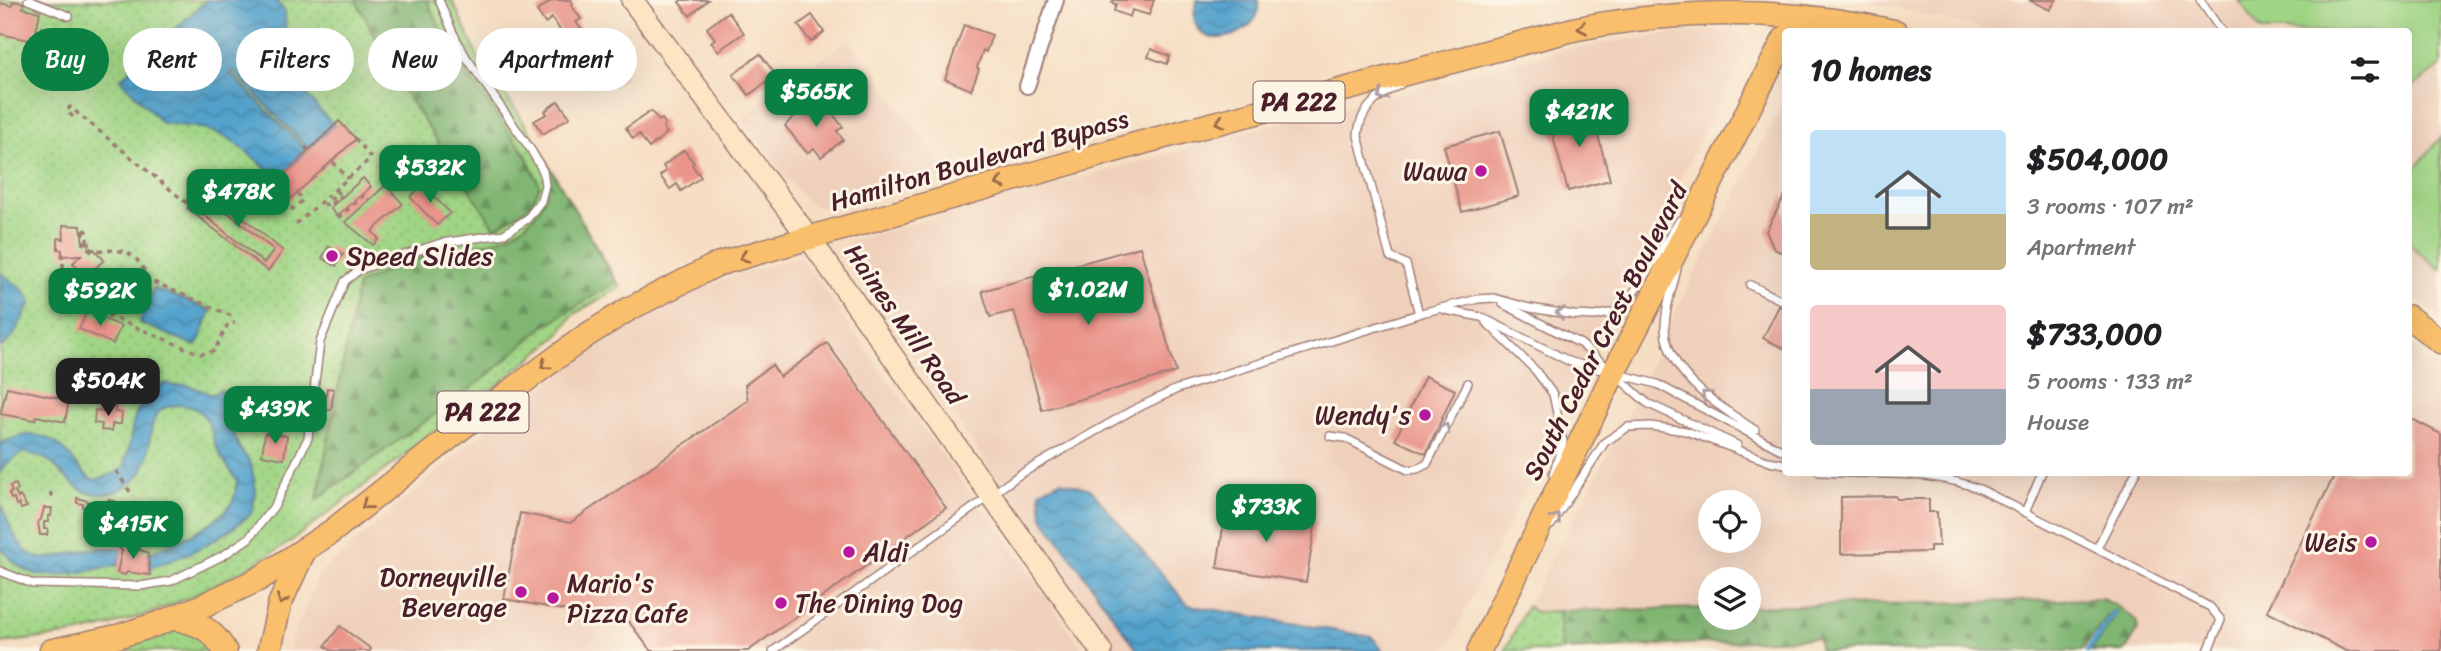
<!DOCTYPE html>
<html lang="en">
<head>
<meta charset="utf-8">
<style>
	:root { --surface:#fff; --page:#f2f2f2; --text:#202124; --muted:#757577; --accent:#0b8043 }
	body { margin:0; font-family:Sriracha,sans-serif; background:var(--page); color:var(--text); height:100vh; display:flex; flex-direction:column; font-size:26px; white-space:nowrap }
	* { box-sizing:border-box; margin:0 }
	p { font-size:23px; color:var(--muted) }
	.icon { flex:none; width:38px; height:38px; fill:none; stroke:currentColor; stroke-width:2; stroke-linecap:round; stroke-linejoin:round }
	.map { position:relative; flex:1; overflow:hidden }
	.drawer { position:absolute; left:1782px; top:28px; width:630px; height:448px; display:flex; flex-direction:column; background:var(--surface); border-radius:7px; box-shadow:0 7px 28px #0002 }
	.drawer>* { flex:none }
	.hud { position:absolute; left:21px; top:28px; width:665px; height:63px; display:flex; gap:14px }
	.tools { position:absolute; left:1698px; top:490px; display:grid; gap:14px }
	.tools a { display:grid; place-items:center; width:63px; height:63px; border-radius:50%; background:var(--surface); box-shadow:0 7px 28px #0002; font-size:35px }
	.price { position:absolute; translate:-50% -60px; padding:0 16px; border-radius:14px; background:var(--accent); color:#fff; font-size:23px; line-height:46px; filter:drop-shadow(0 2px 4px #0008) }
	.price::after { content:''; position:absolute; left:50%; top:42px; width:21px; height:16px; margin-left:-10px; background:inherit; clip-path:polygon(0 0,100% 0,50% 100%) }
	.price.selected { background:#222; color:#fff }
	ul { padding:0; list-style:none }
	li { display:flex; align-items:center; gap:21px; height:175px; padding:0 28px }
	li span { display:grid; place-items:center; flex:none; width:196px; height:140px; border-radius:7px; color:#555 }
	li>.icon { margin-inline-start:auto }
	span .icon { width:84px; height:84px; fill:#fffc; stroke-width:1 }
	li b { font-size:30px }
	h2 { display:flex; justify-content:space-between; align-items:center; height:84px; padding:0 28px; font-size:30px }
	.pill { padding:0 24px; border-radius:32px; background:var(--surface); box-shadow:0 7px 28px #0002; font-size:24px; line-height:63px }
	.pill.selected { background:var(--accent); color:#fff }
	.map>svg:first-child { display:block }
	.built { fill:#efd0bb; fill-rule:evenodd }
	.grass { fill:url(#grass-dots); stroke:#757a58; stroke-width:2 }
	.forest { fill:url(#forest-firs); stroke:#656a4e; stroke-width:2 }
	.pitch { fill:#a0d585; stroke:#757a58; stroke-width:2 }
	.water { fill:url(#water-waves); stroke:#4e617c; stroke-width:2 }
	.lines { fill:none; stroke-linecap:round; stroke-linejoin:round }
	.stream { stroke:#52a3cd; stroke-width:5 }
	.building { fill:#ea948a }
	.lane-casing { stroke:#a07e77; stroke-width:10 }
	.street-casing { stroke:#a07e77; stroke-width:18 }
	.secondary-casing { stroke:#a07e77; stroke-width:24 }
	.primary-casing { stroke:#a07e77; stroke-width:26 }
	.path { stroke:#a07e77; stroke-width:3.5; stroke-dasharray:5 5; stroke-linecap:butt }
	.lane { stroke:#fff; stroke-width:7 }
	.street { stroke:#fff; stroke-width:14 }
	.secondary { stroke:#fde5c4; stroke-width:21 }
	.primary { stroke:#f9bf6c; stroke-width:23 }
	.oneway { stroke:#996748 }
	.oneway2 { stroke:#ae9aa0 }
	.poi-dot { fill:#b5179e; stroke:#fcf5e5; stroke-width:2.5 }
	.labels { text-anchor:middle; stroke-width:6; stroke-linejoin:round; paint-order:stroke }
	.shield { fill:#fcf5e5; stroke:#7f5f63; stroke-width:2 }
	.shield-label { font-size:24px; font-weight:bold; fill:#4a1f2b }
	.street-label { font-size:26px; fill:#4a1f2b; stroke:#fcf5e5 }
	.poi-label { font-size:26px; fill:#4a1f2b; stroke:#fcf5e5; text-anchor:end }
</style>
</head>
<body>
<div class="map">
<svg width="2441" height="651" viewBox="0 0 2441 651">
	<defs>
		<pattern id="grass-dots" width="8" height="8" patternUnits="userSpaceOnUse" patternTransform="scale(1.75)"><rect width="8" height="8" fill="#a0d585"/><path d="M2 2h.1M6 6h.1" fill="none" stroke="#8bb673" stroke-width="1.8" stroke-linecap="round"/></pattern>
		<pattern id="forest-firs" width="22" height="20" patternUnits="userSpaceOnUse" patternTransform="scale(1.75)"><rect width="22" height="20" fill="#80b672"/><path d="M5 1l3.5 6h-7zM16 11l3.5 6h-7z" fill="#6b935e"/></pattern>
		<pattern id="water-waves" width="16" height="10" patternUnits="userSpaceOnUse" patternTransform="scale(1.75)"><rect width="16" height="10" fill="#52a3cd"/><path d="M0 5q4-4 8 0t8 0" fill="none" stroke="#4684a7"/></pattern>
	</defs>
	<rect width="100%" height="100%" fill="#fcf5e5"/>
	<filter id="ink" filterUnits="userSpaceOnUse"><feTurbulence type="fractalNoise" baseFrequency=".0143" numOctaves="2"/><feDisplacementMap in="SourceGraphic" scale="14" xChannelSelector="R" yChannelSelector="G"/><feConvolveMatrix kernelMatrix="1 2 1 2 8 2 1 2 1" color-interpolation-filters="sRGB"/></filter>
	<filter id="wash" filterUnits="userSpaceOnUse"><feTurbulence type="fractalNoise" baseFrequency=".00686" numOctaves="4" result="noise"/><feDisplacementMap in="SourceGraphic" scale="28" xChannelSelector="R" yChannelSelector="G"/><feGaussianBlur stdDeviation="1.57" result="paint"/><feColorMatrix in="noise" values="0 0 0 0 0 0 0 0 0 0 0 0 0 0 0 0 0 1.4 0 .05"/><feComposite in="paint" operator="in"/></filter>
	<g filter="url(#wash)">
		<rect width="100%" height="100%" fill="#f6dec3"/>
		<!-- built -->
		<g class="built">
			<polygon points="1864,0 2441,0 2441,317 2408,292 2408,32 1992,31"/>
			<polygon points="1730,30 1741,35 1747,48 1634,268 1446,651 1117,651 843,255 843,248 847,243 854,240 1342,106 1394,95 1553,51 1663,34"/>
			<polygon points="849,39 951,175 833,208 817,207 806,201 783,173 742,117"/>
			<path d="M 1785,98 L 1785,472 L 2408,472 L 2408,343 L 2441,369 L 2441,651 L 2125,651 L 2138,630 L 2136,620 L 2103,599 L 1748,607 L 1748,579 L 1710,579 L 1710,608 L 1535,612 L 1527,606 L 1606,457 L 1680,303 ZM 1710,502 L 1748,502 L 1748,541 L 1710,541 Z"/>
			<polygon points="800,257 967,490 989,516 1084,651 289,651 293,636 320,573 470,443 596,348 666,305 738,274"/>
		</g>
		<!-- grass -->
		<g class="grass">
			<polygon points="0,0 452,0 479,59 519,114 620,287 573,315 557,337 501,382 287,544 244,570 193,596 151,613 102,628 74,634 0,643"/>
			<polygon points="1527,606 1535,612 1558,611 1562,651 1505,651"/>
			<polygon points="183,625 216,651 85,651"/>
		</g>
		<!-- forest -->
		<g class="forest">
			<polygon points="356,0 427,0 452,54 526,155 540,186 530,206 495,228 400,85"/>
			<path d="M 547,162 L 616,282 L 543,327 L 485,378 L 317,499 L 358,284 C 378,275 400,263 422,257 C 465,245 529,246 545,195 C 548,184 548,175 544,164 Z"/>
			<polygon points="2103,599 2120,608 2136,620 2138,630 2125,651 2091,651 2118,612 2112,611 2081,651 1820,651 1817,638 1562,650 1558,611 1710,608 1710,618 1748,618 1748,607"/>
		</g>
		<!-- pitch -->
		<g class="pitch">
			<polygon points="2239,0 2441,0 2441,66 2408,90 2408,32 2261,31"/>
			<polygon points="2441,137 2441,270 2408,243 2408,177"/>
		</g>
		<!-- water -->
		<g class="water">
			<path d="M 207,0 L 275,0 L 285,11 C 287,69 293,84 334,125 L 309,149 L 233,71 L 230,73 L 307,151 L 277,180 L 258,161 L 229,138 L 204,128 L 162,123 L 120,79 Z"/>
			<path d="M 1197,0 L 1258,0 C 1267,39 1178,61 1197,0 Z"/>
			<path d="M 1,273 C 14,284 26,287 31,304 C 21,317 15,342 0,347 Z"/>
			<polygon points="154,288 211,310 197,346 139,323"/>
			<path d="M 167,383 L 172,386 L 188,385 L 212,395 L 219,390 L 225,392 L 226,398 L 222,407 L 239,447 L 251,464 L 256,491 L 252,513 C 219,541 190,555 149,568 L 148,553 C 172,545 213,526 229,507 C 235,500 236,490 237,481 C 230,469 220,457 215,444 C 212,435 212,428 206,419 C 200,410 190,405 179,405 C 141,405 155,446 144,467 C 138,481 121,492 106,494 C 75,497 69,477 49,461 C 42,456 32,454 24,452 L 5,465 L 0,473 L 0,444 C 27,430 49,431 70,456 C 78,466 82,473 93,480 C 102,478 118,474 124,466 C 126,463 125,459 127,456 C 134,434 129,403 156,395 L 153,388 Z"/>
			<polygon points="1060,481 1090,489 1188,605 1372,637 1383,651 1138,651 1042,516 1040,491"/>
			<path d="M 0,502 C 34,596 52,543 119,548 L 122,550 L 118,565 C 83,570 37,589 10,558 C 7,555 1,549 0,545 C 0,535 0,513 0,502 Z"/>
		</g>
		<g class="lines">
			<!-- stream -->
			<polyline class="stream" points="2087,651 2114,613"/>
		</g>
		<g id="blocks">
			<!-- building -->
			<g class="building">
				<polygon points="553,0 571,0 573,4 571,5 581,19 576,22 581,29 574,34 576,38 565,46 556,33 560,30 552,18 545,23 537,11"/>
				<polygon points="681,0 708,0 690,16 679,2"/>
				<polygon points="1113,0 1154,0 1149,15 1132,10 1130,17 1114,11 1116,4 1112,3"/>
				<polygon points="2029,0 2056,0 2050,10"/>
				<polygon points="13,1 24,3 23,8 40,12 34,41 0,34 0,3 12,6"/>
				<polygon points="728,12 744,33 718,51 711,42 715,39 707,28"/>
				<polygon points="812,15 824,32 811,42 798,25"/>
				<polygon points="964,25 992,35 986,52 983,50 977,68 979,69 971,90 945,79"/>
				<polygon points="42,27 68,29 65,69 40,68"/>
				<polygon points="613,45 621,57 615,61 625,77 613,86 609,81 599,88 593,80 582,85 575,75"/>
				<polygon points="1151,49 1170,56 1167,64 1148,57"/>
				<polygon points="520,52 531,68 519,75 508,59"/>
				<polygon points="760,54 776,75 749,95 733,75"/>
				<polygon points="821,99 843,127 837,131 843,140 821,157 814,148 807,153 785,126 797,113 799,115"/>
				<polygon points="558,101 570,117 543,134 534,121 547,114 545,111"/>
				<polygon points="1590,106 1610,180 1568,191 1548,118"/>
				<polygon points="651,111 659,121 662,119 665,123 663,127 667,133 649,148 639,134 633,139 626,128"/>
				<polygon points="339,121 356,139 287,202 273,185"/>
				<polygon points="1500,131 1519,196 1462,212 1444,146"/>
				<polygon points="684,150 694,163 692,165 701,177 681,191 677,184 670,189 660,176 666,171 663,166"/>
				<polygon points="363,178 371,187 337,216 330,208"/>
				<polygon points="202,183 283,251 268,271 187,208 190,204 264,263 274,250 198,188"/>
				<polygon points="386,185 403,204 372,231 379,239 373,245 345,222"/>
				<polygon points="423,185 450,213 437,225 410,197"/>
				<polygon points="1785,195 1785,254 1774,249 1766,231"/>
				<polygon points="63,225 81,226 83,244 90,243 88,249 91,252 94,249 104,260 89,274 86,271 83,273 73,263 81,255 62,256 62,250 58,249 58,238 64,239"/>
				<polygon points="329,246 343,254 336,266 322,258"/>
				<polygon points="1140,247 1176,372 1042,410 1014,311 990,317 982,291"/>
				<polygon points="1779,306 1785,310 1785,349 1763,338"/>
				<polygon points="87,312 121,326 113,344 79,329"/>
				<polygon points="827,343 946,508 748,651 651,651 629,622 504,599 520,513 570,523 748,400 745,385 772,365 780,377"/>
				<polygon points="1425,376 1455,390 1426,454 1395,440"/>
				<polygon points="7,387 69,400 65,422 36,416 35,420 0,414"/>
				<polygon points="327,388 334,389 331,410 324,409"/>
				<polygon points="287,394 299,400 291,416 280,409"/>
				<polygon points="105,404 115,405 115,412 122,413 121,424 112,424 112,431 101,430 102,424 94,423 95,410 104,411"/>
				<polygon points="2408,417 2441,434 2441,651 2346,651 2267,611 2336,472 2408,472"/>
				<polygon points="265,433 287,436 284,459 262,455"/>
				<polygon points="16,484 18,490 15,491 18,498 20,496 27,507 21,509 19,504 16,505 14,498 11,499 9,493 12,492 10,486"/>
				<polygon points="1895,496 1897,499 1929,499 1929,512 1937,512 1939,546 1930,546 1930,552 1841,554 1841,497"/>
				<polygon points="77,498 88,501 88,505 94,505 94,508 102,508 102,504 108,504 108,500 115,501 115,507 108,507 108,511 102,510 102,514 95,514 95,511 89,511 89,508 83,507 83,504 77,503"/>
				<polygon points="1226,507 1316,521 1306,582 1217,568"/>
				<polygon points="44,508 52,508 51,516 48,516 48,522 44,522 44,529 48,529 47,535 40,535 38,521 41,520"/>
				<polygon points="120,545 127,545 148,553 150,575 127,572 125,575 117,573 122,550 119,548"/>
				<polygon points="340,626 371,649 370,651 332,651 325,646"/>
			</g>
		</g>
	</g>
	<g filter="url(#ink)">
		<use href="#blocks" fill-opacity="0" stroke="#a07e77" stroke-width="2"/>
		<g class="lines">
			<!-- lane casing -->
			<g class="lane-casing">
				<g id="lane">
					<polyline points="28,0 69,16"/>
					<polyline points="2200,0 2222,32"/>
					<path d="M 1401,84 C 1379,95 1359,109 1358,136 L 1390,257 L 1406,264 L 1419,314"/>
					<path d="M 1677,269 C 1672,290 1662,317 1666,338 C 1676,381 1722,408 1755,430"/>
					<polyline points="1750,285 1785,302"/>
					<polyline points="1503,304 1581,344 1647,403 1737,445"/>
					<polyline points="1445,310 1481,317 1571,362 1657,384 1785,452"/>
					<polyline points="1486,322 1535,370 1553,394 1563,442 1553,474"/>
					<polyline points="1330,436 1345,438 1408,470 1417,469 1427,464 1468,383"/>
					<polyline points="1769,461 1785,464"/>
					<path d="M 1819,472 C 1873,475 1931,469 1982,490 L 2210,607 L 2221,620 L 2208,651"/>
					<polyline points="2025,512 2042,472"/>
					<polyline points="1551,525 1605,442 1628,427 1650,426 1686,431 1773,463"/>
					<polyline points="2097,548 2136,472"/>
					<polyline points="0,571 33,584 140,586 171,581 224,555 249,538 275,505 308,438 320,342 345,281 359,270 441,243 504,234 527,219 541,201 545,185 543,171 531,150 466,57 453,33 439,0"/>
					<polyline points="773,651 1019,475 1131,411 1177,389 1425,312 1478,299 1494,298 1530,308 1574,315 1595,316 1614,312 1634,292 1680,220"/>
				</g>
			</g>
			<!-- street casing -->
			<g class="street-casing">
				<polyline id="street" points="1027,86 1056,0"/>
			</g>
			<!-- secondary casing -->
			<g class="secondary-casing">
				<polyline id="secondary" points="632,0 809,238 1101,651"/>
			</g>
			<!-- primary casing -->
			<g class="primary-casing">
				<g id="primary">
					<polyline points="2408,317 2441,342"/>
					<path d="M 173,618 C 198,623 212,628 225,651"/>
					<path d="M 51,651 L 119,636 L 160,623 L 200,607 L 259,579 L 331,532 L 473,419 L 587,335 L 629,309 L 718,264 L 1144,142 L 1575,29 C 1681,9 1790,7 1896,32"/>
					<polyline points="269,651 280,603 304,551"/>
					<polyline points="1479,651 1613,374 1785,38"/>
				</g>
			</g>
			<!-- path -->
			<g class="path">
				<polyline points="73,117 67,111 70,107 189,205"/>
				<polyline points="305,147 308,150"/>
				<polyline points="333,162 348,179"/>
				<polyline points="272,189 274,186"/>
				<polyline points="335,190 338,193 325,204 328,207 340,196 341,198"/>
				<polyline points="283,211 289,206 293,209 303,200 298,194"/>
				<polyline points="338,218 364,195 369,200"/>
				<polyline points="296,224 371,158 356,139"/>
				<path d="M 84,230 L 87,231 L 87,241 L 91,250 C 125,251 133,246 149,280 L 234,317"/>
				<polyline points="84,230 84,244"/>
				<polyline points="62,253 66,298 200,354 214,351 228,324 235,323"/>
				<polyline points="116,471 133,496"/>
				<polyline points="50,492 53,499"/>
			</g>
			<!-- lane -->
			<use href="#lane" class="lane"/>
			<!-- street -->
			<use href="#street" class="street"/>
			<!-- secondary -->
			<use href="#secondary" class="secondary"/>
			<!-- primary -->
			<use href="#primary" class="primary"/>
		</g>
		<!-- one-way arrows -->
		<defs><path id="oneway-chevron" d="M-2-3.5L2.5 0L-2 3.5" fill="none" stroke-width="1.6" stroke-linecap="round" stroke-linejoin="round" transform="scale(1.75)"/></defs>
		<g class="oneway">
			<use href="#oneway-chevron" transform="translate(1582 28) rotate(169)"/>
			<use href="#oneway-chevron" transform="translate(1220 122) rotate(165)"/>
			<use href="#oneway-chevron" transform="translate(1000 183) rotate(164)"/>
			<use href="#oneway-chevron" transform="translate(744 257) rotate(164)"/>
			<use href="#oneway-chevron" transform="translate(545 365) rotate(144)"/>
			<use href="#oneway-chevron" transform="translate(366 505) rotate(142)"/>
			<use href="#oneway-chevron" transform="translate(282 600) rotate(111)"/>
		</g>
		<g class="oneway2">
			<use href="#oneway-chevron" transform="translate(1382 96) rotate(144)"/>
			<use href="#oneway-chevron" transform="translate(1560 313) rotate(-171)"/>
			<use href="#oneway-chevron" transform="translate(1706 395) rotate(-140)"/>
			<use href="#oneway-chevron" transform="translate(1445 428) rotate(-63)"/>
			<use href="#oneway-chevron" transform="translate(1556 518) rotate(-57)"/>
		</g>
	</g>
	<!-- markers -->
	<g class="poi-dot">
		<circle cx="1481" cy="171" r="7"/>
		<circle cx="332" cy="256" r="7"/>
		<circle cx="1425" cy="415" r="7"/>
		<circle cx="2371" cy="542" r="7"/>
		<circle cx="849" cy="552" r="7"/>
		<circle cx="521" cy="592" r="7"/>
		<circle cx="553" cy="598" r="7"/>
		<circle cx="781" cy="603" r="7"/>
	</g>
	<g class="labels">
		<!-- shield labels -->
		<g class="shield">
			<rect x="1253.5" y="81.5" width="91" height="41" rx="5"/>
			<rect x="437.5" y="391.5" width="91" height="41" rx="5"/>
		</g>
		<g class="shield-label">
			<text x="1299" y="110">PA 222</text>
			<text x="483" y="420">PA 222</text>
		</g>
		<!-- street labels -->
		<g class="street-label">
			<text transform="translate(979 160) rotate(-16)" y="9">Hamilton Boulevard Bypass</text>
			<text transform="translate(905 324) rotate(55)" y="9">Haines Mill Road</text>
			<text transform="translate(1605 331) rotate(-63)" y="9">South Cedar Crest Boulevard</text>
		</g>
		<!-- poi labels -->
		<g class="poi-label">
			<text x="1467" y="180">Wawa</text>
			<text x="346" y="265" text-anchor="start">Speed Slides</text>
			<text x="1411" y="424">Wendy's</text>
			<text x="2357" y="551">Weis</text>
			<text x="863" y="561" text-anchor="start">Aldi</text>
			<text x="507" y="586">Dorneyville<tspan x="507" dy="30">Beverage</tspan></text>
			<text x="567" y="592" text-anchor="start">Mario's<tspan x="567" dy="30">Pizza Cafe</tspan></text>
			<text x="795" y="612" text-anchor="start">The Dining Dog</text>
		</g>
	</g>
</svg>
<div class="tools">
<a><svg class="icon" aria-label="locate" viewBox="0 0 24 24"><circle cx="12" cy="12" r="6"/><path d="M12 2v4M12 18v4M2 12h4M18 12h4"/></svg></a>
<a><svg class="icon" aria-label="layers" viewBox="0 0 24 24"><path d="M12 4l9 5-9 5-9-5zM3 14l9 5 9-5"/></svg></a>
</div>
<b class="price" style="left:816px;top:129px">$565K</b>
<b class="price" style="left:1579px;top:149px">$421K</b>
<b class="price" style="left:430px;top:205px">$532K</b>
<b class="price" style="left:238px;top:229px">$478K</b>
<b class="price" style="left:1088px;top:327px">$1.02M</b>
<b class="price" style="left:100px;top:328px">$592K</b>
<b class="price selected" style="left:108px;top:418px">$504K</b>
<b class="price" style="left:275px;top:446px">$439K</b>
<b class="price" style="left:1266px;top:544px">$733K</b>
<b class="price" style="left:133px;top:561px">$415K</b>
<div class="hud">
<a class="pill selected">Buy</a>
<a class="pill">Rent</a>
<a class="pill">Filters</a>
<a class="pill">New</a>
<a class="pill">Apartment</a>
</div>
<section class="drawer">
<h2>10 homes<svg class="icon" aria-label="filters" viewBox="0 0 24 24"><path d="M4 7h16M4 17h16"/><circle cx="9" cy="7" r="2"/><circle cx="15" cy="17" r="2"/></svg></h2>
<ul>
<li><span style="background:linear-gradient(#bfe0f5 60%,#c2b280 0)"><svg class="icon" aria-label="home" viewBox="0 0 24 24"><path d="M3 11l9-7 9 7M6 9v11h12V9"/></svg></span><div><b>$504,000</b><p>3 rooms · 107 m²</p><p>Apartment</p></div></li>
<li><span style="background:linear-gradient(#f6c9c9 60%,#9aa5b1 0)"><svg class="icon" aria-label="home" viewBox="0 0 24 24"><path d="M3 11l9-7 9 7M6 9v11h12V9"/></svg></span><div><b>$733,000</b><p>5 rooms · 133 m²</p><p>House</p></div></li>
</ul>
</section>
</div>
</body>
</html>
